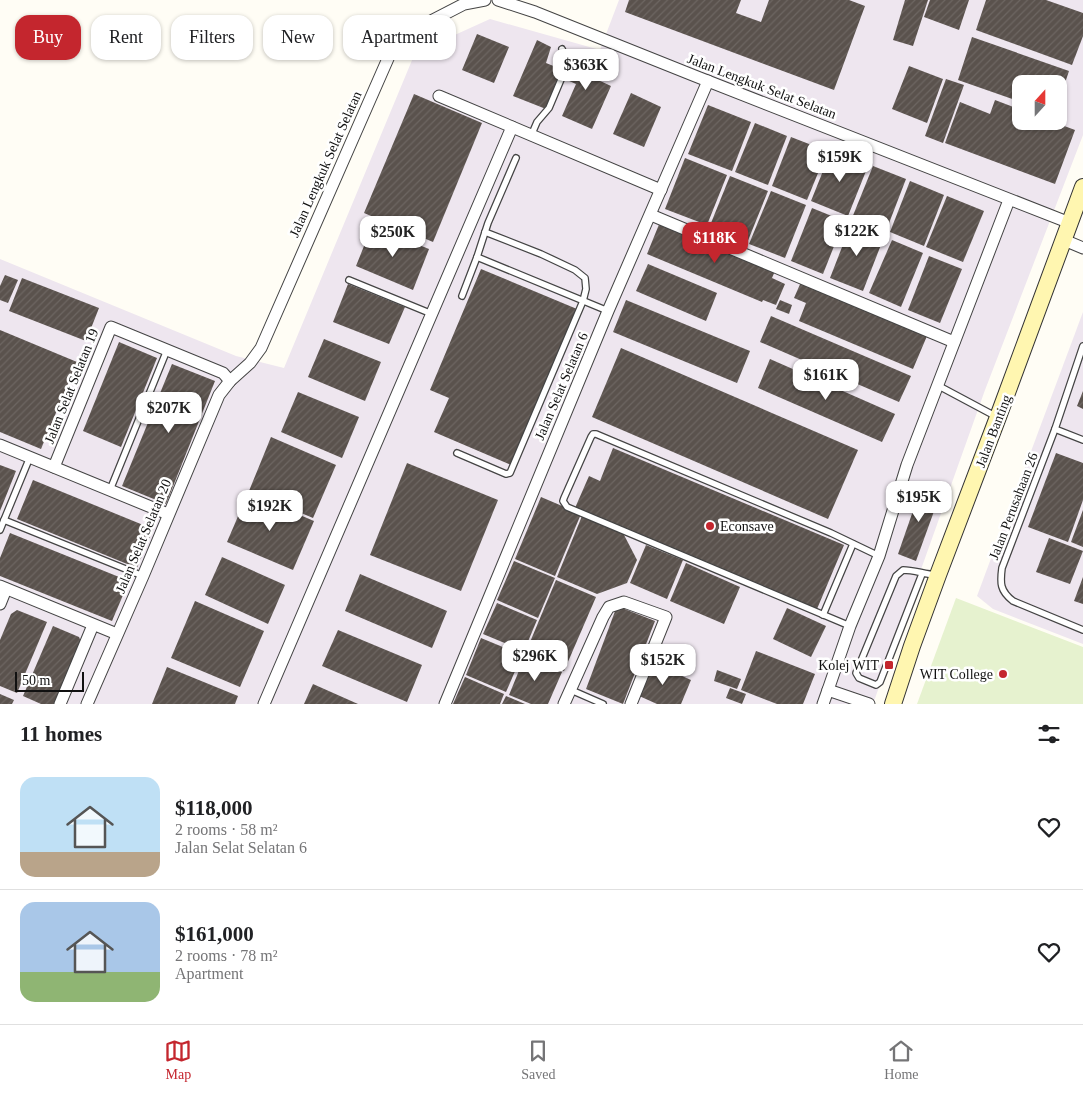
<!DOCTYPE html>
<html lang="en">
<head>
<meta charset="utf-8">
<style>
	:root { --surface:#fff; --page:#f2f2f2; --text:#202124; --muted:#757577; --line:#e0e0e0; --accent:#c4262e }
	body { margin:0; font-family:"Times New Roman",serif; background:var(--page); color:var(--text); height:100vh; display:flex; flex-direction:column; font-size:19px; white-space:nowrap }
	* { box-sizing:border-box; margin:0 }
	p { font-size:16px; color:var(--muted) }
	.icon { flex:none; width:28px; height:28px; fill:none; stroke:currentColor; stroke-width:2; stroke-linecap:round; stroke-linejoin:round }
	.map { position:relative; height:704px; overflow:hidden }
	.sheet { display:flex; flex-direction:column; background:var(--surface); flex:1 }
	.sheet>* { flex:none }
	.hud { position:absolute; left:15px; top:15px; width:500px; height:45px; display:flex; gap:10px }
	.needle { width:32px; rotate:21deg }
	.fabs { position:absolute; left:1012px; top:75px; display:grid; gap:10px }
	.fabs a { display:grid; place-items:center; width:55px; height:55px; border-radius:10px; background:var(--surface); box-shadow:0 1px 4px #0004; font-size:25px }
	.scale { position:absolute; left:15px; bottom:12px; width:69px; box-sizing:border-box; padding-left:5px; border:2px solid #111; border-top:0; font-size:14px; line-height:18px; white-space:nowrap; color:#111; -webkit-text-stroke:4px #fff; paint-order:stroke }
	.price { position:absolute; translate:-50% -42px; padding:0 11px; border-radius:10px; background:#fff; color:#222; font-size:16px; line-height:32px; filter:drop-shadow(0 1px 2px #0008) }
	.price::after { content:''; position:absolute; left:50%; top:30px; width:15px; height:11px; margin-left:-8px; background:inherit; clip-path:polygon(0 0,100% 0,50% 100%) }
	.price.active { background:var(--accent); color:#fff }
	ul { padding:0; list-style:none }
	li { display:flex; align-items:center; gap:15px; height:125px; padding:0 20px }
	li+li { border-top:1px solid var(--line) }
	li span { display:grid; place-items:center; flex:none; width:140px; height:100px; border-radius:15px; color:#555 }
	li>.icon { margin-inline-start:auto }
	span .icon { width:60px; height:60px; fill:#fffc; stroke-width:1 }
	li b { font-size:21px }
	h2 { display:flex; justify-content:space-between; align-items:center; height:60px; padding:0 20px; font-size:21px }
	.tag { padding:0 18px; border-radius:15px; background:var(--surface); box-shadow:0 1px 4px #0004; font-size:18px; line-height:45px }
	.tag.active { background:var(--accent); color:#fff }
	.tab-bar { display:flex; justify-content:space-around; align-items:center; height:70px; border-top:1px solid var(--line); background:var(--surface); font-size:14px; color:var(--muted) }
	.tab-bar a { display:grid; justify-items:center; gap:2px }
	.tab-bar .active { color:var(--accent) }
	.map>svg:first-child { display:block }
	.industrial { fill:#eee6ef; fill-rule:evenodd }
	.pitch { fill:#e6f2cf }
	.building { fill:url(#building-hatch) }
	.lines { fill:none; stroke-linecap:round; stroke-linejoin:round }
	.service-casing { stroke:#444; stroke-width:8 }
	.minor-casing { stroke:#444; stroke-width:13 }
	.secondary-casing { stroke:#333; stroke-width:18 }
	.service { stroke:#fff; stroke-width:5.5 }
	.minor { stroke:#fff; stroke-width:11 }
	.secondary { stroke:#fff6b0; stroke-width:16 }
	.poi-dot { fill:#c4262e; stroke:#fff; stroke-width:2 }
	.labels { text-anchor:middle; stroke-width:5; stroke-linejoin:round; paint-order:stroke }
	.street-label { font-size:14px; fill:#111; stroke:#fff }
	.poi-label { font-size:14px; fill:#111; stroke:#fff; text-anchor:end }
</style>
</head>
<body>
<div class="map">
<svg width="1083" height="704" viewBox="0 0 1083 704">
	<defs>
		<pattern id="building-hatch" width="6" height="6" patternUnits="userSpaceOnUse" patternTransform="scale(1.25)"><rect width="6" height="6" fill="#5a524d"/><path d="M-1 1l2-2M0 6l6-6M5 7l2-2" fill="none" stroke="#6d6662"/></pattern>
	</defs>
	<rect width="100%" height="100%" fill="#fffdf5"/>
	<!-- industrial -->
	<g class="industrial">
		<path d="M 619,0 L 1083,0 L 1083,135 L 985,390 L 873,704 L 0,704 L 0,259 L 236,356 L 284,368 L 415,53 L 490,19 L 600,50 ZM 1021,84 L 1059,84 L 1059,121 L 1021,121 Z"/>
		<polygon points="1083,312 1083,644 993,609 977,596"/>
	</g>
	<!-- pitch -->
	<polygon class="pitch" points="956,598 1083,647 1083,704 917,704"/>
	<!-- building -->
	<g class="building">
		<polygon points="629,0 741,0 736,13 761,22 769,0 849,0 865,6 834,90 625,12"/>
		<polygon points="905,0 928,0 913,46 893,40"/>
		<polygon points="930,0 969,0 959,30 924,17"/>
		<polygon points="986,0 1046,0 1083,13 1083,36 1072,65 976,30"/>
		<polygon points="477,34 509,47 494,83 462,70"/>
		<polygon points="972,37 1069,71 1059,101 1059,84 1021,84 1021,102 958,80"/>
		<polygon points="537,40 551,47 546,63 561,69 546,109 513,96"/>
		<polygon points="578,52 603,62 596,79 611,86 592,129 562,116 576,84 567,80"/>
		<polygon points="909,66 943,79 927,123 892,109"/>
		<polygon points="946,79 964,85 943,143 925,136"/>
		<polygon points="631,93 661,107 644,147 613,134"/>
		<polygon points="414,94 482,123 433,242 364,213"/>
		<polygon points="995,100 1021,110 1021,121 1051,121 1075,130 1055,184 945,143 960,102 990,114"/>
		<polygon points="708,105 751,122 732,171 688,154"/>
		<polygon points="755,123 787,136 768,185 735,172"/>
		<polygon points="791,137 827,151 807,200 772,186"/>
		<polygon points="831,151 868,166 848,216 811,201"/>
		<polygon points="685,158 727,175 707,225 665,209"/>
		<polygon points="873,166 906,179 886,231 852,218"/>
		<polygon points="730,176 768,191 747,243 709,228"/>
		<polygon points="910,181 944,195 924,246 890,232"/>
		<polygon points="771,191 806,205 785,258 749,244"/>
		<polygon points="947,196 984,211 963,262 926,247"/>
		<polygon points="812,208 844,221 823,274 791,261"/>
		<polygon points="660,222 775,271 772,278 785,284 776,305 763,300 762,302 647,254"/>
		<polygon points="851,224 884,237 863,291 830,278"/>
		<polygon points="372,226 429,249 413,290 356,266"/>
		<polygon points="892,240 923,253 901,307 869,293"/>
		<polygon points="929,256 962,269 940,323 908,310"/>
		<polygon points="648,264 717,293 706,321 636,291"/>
		<polygon points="481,269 577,309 511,465 434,432 449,398 430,390"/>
		<polygon points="5,275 18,280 8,303 0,300 0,286"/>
		<polygon points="22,278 99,308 86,341 9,311"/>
		<polygon points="801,282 927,336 913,369 799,321 806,303 794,298"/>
		<polygon points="348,284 405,307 389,344 333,322"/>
		<polygon points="626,300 750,351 737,383 613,332"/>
		<polygon points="780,300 792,305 789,314 776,309"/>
		<polygon points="771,316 911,376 899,402 760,342"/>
		<polygon points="0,330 77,362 41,449 0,432"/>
		<polygon points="324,339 381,362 365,401 308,377"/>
		<polygon points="119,342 157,358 121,447 83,431"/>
		<polygon points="621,348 858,450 828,519 592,417"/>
		<polygon points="770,359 895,414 882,442 758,388"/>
		<polygon points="172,364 215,381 166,504 122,486"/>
		<polygon points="1083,391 1083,409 1077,406"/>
		<polygon points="298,392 359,417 342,458 281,432"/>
		<polygon points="271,437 336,465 313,518 249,491"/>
		<polygon points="613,448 844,545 817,609 575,508 589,476 600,481"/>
		<polygon points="1056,453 1083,463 1083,500 1068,542 1028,527"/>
		<polygon points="407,463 498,500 461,591 370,555"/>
		<polygon points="0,465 16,471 0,511"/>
		<polygon points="33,480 153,529 137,568 17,519"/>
		<polygon points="922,485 941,492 916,561 898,554"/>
		<polygon points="248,493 314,521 293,570 227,542"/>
		<polygon points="541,497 581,514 555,576 515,559"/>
		<polygon points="1083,510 1083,547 1071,542"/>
		<polygon points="582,516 623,533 637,560 627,583 597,594 557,577"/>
		<polygon points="10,533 129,581 112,621 0,576 0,558"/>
		<polygon points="1049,538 1083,551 1070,584 1036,572"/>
		<polygon points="646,545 683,560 667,599 630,583"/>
		<polygon points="222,557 285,585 268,624 205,595"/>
		<polygon points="514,561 555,578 538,618 497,600"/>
		<polygon points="686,563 740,587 724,624 670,601"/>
		<polygon points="360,574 447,611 432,648 345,611"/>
		<polygon points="1083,577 1083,604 1074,601"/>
		<polygon points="556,580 596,597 564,671 525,654"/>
		<polygon points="195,601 264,631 240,687 171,658"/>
		<polygon points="497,603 537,620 524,651 483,634"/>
		<polygon points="617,606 655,621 623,704 586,689"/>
		<polygon points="787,608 826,626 811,657 773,639"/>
		<polygon points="17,610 47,622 17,693 0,686 0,640 11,614"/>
		<polygon points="53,626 79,637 83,646 58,704 41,704 23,696"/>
		<polygon points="338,630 422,665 407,702 322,666"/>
		<polygon points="481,638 522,655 506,692 466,675"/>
		<polygon points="756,651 815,674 803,704 777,704 741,690"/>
		<polygon points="525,656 562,672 548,704 531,704 509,695"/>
		<polygon points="651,662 691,680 681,704 657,704 637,695"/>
		<polygon points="167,667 238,696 235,704 152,704"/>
		<polygon points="717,670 741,679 737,689 714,681"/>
		<polygon points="465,677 504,694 500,704 453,704"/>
		<polygon points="313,684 358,704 304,704"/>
		<polygon points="730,688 746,694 742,704 726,698"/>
		<polygon points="0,694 14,700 12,704 0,704"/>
		<polygon points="506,696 525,704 502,704"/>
	</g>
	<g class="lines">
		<!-- service casing -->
		<g class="service-casing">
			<g id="service">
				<polyline points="531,136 537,122 549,108 565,70 566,62 565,55 562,49"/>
				<polyline points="477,257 608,311"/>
				<polyline points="349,280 432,314"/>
				<polyline points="462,296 477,257 488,223 516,158"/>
				<path d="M 1083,346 L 1055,429 L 1002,568 C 1000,583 1000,591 1013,601 L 1083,630"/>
				<polyline points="937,385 997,417"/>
				<polyline points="1055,429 1083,440"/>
				<polyline points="457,453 506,474 510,473 583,301 586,289 585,278 575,270 541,254 485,232"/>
				<polyline points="110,490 167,350"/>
				<polyline points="4,520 30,457"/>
				<polyline points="0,530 4,520 143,576"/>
				<path d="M 922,574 L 880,682 L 876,685 L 859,678 L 856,673 L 896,576 L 903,570 C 914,570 924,574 936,575"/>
				<polyline points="823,615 853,544"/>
				<polyline points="850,626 567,507 563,501 564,498 591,437 593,434 596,434 831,533 879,556"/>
				<polyline points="571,690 603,704"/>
			</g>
		</g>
		<!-- minor casing -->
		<g class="minor-casing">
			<g id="minor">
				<polyline points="498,0 535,12 695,76 1070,223"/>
				<polyline points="439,96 661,190"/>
				<polyline points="651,215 954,342"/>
				<polyline points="1064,240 1083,248"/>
				<polyline points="0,445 168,514"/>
				<polyline points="54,467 111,327 223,373 230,381"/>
				<polyline points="0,586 117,634"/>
				<polyline points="0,604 6,589"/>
				<polyline points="828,690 850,626 879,556 907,465 1009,200"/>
				<polyline points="60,704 93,625"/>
				<polyline points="87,704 143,576 219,395 230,381 250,363 261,348 390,54 402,36 464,4 485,0"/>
				<polyline points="264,704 512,127"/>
				<polyline points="445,704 608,311 708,81"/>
				<polyline points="564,704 603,617 609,607 624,602 666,617 631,704"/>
				<polyline points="823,704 828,690 869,704"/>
			</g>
		</g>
		<!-- secondary casing -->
		<g class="secondary-casing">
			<polyline id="secondary" points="893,704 912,646 938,575 998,417 1083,187"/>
		</g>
		<!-- service -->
		<use href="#service" class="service"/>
		<!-- minor -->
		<use href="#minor" class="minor"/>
		<!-- secondary -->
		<use href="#secondary" class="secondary"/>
	</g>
	<!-- markers -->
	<g class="poi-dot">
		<circle cx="710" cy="526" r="5"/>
		<rect x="884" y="660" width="10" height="10" rx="2.5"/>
		<circle cx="1003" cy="674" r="5"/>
	</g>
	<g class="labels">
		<!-- street labels -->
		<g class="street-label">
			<text transform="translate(762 86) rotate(21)" y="5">Jalan Lengkuk Selat Selatan</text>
			<text transform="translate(325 164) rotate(-66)" y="5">Jalan Lengkuk Selat Selatan</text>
			<text transform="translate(71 386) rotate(-68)" y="5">Jalan Selat Selatan 19</text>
			<text transform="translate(561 386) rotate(-67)" y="5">Jalan Selat Selatan 6</text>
			<text transform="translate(993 431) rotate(-69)" y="5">Jalan Banting</text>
			<text transform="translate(1013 506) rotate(-69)" y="5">Jalan Perusahaan 26</text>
			<text transform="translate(143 536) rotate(-67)" y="5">Jalan Selat Selatan 20</text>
		</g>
		<!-- poi labels -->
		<g class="poi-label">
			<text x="720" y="531" text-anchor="start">Econsave</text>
			<text x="879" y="670">Kolej WIT</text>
			<text x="993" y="679">WIT College</text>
		</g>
	</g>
</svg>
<div class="fabs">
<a><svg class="needle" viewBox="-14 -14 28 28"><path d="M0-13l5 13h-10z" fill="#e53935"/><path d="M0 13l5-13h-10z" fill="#757577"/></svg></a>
</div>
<div class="scale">50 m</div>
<b class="price" style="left:586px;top:91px">$363K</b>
<b class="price" style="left:840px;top:183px">$159K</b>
<b class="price" style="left:857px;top:257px">$122K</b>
<b class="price" style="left:393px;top:258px">$250K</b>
<b class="price active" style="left:715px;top:264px">$118K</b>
<b class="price" style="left:826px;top:401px">$161K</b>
<b class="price" style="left:169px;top:434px">$207K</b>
<b class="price" style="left:919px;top:523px">$195K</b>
<b class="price" style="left:270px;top:532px">$192K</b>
<b class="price" style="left:535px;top:682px">$296K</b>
<b class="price" style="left:663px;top:686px">$152K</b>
<div class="hud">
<a class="tag active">Buy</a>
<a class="tag">Rent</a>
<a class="tag">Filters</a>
<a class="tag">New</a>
<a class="tag">Apartment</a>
</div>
</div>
<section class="sheet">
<h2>11 homes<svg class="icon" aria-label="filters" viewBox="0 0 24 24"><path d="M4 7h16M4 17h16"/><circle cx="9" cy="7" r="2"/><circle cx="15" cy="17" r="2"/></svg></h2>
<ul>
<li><span style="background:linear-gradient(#bfe0f5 75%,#b9a48a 0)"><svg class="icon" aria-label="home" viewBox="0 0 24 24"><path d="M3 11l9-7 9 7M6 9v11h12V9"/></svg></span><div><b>$118,000</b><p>2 rooms · 58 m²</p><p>Jalan Selat Selatan 6</p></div><svg class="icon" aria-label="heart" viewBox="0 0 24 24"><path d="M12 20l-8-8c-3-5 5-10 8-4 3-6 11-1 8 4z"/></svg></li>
<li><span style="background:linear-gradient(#a9c7e8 70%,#8fb573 0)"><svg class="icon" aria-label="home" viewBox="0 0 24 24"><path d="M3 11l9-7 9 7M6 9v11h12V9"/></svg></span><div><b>$161,000</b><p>2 rooms · 78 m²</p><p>Apartment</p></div><svg class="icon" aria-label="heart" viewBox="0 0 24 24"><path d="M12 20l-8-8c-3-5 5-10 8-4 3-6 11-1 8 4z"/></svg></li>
</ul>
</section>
<nav class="tab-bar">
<a class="active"><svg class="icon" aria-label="map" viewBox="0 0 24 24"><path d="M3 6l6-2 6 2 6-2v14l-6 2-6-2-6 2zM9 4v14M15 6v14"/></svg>Map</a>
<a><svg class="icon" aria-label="saved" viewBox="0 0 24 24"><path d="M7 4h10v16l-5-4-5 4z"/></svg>Saved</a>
<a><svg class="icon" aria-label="home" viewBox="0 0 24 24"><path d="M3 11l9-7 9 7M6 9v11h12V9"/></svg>Home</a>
</nav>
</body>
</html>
